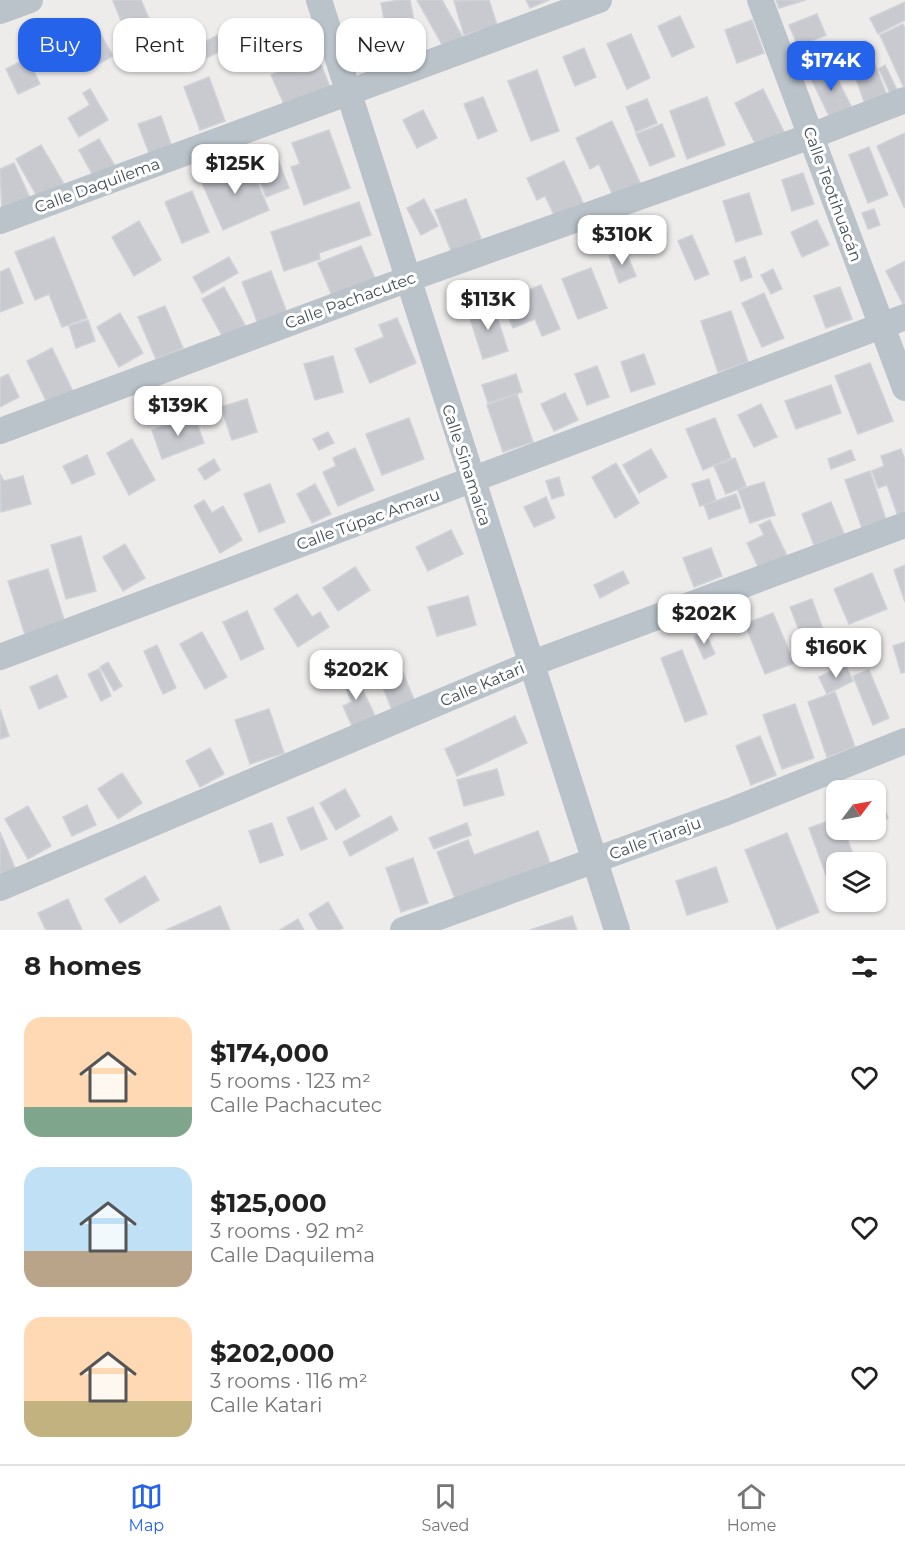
<!DOCTYPE html>
<html lang="en">
<head>
<meta charset="utf-8">
<style>
	:root { --surface:#fff; --page:#f2f2f2; --text:#222; --muted:#767676; --line:#e0e0e0; --accent:#2563eb }
	body { margin:0; font-family:Montserrat,sans-serif; background:var(--page); color:var(--text); height:100vh; display:flex; flex-direction:column; font-size:22px; white-space:nowrap }
	* { box-sizing:border-box; margin:0 }
	p { font-size:20px; color:var(--muted) }
	.icon { flex:none; width:33px; height:33px; fill:none; stroke:currentColor; stroke-width:2; stroke-linecap:round; stroke-linejoin:round }
	.map { position:relative; height:930px; overflow:hidden }
	.sheet { display:flex; flex-direction:column; background:var(--surface); flex:1 }
	.sheet>* { flex:none }
	.banner { position:absolute; left:18px; top:18px; width:600px; height:54px; display:flex; gap:12px }
	.needle { width:39px; rotate:58deg }
	.fabs { position:absolute; left:826px; top:780px; display:grid; gap:12px }
	.fabs a { display:grid; place-items:center; width:60px; height:60px; border-radius:12px; background:var(--surface); box-shadow:0 2px 4px #0004; font-size:30px }
	.price { position:absolute; translate:-50% -51px; padding:0 14px; border-radius:12px; background:#fff; color:#222; font-size:20px; line-height:39px; filter:drop-shadow(0 2px 3px #0008) }
	.price::after { content:''; position:absolute; left:50%; top:36px; width:18px; height:14px; margin-left:-9px; background:inherit; clip-path:polygon(0 0,100% 0,50% 100%) }
	.price.selected { background:var(--accent); color:#fff }
	ul { padding:0; list-style:none }
	li { display:flex; align-items:center; gap:18px; height:150px; padding:0 24px }
	li span { display:grid; place-items:center; flex:none; width:168px; height:120px; border-radius:18px; color:#555 }
	li>.icon { margin-inline-start:auto }
	span .icon { width:72px; height:72px; fill:#fffc; stroke-width:1 }
	li b { font-size:26px }
	h2 { display:flex; justify-content:space-between; align-items:center; height:72px; padding:0 24px; font-size:26px }
	.chip { padding:0 21px; border-radius:18px; background:var(--surface); box-shadow:0 2px 4px #0004; font-size:21px; line-height:54px }
	.chip.selected { background:var(--accent); color:#fff }
	.dock { display:flex; justify-content:space-around; align-items:center; height:84px; border-top:2px solid var(--line); background:var(--surface); font-size:16px; color:var(--muted) }
	.dock a { display:grid; justify-items:center; gap:3px }
	.dock .selected { color:var(--accent) }
	.map>svg:first-child { display:block }
	.building { fill:#c8cad0; stroke:#cfd2d7; stroke-width:1.5 }
	.lines { fill:none; stroke-linecap:round; stroke-linejoin:round }
	.minor { stroke:#bac3ca; stroke-width:26 }
	.labels { text-anchor:middle; stroke-width:6; stroke-linejoin:round; paint-order:stroke }
	.street-label { font-size:16px; fill:#454f57; stroke:#fff }
</style>
</head>
<body>
<div class="map">
<svg width="905" height="930" viewBox="0 0 905 930">
	<rect width="100%" height="100%" fill="#eeebeb"/>
	<!-- building -->
	<g class="building">
		<polygon points="116,0 141,0 158,40 133,50 113,1"/>
		<polygon points="399,0 410,0 420,52 391,57 381,3"/>
		<polygon points="417,0 442,0 467,45 448,55"/>
		<polygon points="489,0 497,25 464,35 454,1"/>
		<polygon points="526,0 549,0 530,8"/>
		<polygon points="776,0 806,0 779,8"/>
		<polygon points="905,2 905,20 878,34 870,18"/>
		<polygon points="817,14 826,35 798,46 789,25"/>
		<polygon points="680,16 694,47 672,57 658,26"/>
		<polygon points="283,20 287,31 264,39 260,29"/>
		<polygon points="752,20 764,53 737,63 725,30"/>
		<polygon points="903,24 905,29 905,90 880,35"/>
		<polygon points="96,26 113,56 93,67 77,37"/>
		<polygon points="293,31 305,59 280,69 268,41"/>
		<polygon points="631,34 650,78 627,89 607,44"/>
		<polygon points="218,35 225,49 192,65 185,52"/>
		<polygon points="50,41 58,61 37,69 29,48"/>
		<polygon points="866,41 887,96 865,104 845,48"/>
		<polygon points="584,48 596,77 575,86 563,57"/>
		<polygon points="317,55 333,94 288,113 271,75"/>
		<polygon points="27,58 40,84 18,94 6,69"/>
		<polygon points="885,65 897,90 890,93 879,69"/>
		<polygon points="831,66 852,108 830,118 810,76"/>
		<polygon points="537,70 559,131 531,141 508,81"/>
		<polygon points="209,77 225,121 200,130 184,87"/>
		<polygon points="90,89 108,120 79,137 68,118 90,105 83,93"/>
		<polygon points="763,89 784,132 756,145 735,103"/>
		<polygon points="483,97 497,131 478,139 464,104"/>
		<polygon points="707,97 725,145 687,159 670,111"/>
		<polygon points="647,99 657,123 636,132 626,107"/>
		<polygon points="423,110 437,138 417,148 403,120"/>
		<polygon points="161,116 173,150 151,158 138,124"/>
		<polygon points="612,121 642,187 615,200 599,164 590,169 576,138"/>
		<polygon points="662,124 675,156 650,166 636,134"/>
		<polygon points="329,130 350,188 304,205 291,167 300,164 292,143"/>
		<polygon points="905,133 905,207 904,207 877,146"/>
		<polygon points="99,139 122,178 101,190 79,150"/>
		<polygon points="41,145 64,184 38,198 16,159"/>
		<polygon points="869,147 888,195 868,203 849,155"/>
		<polygon points="275,152 289,188 266,197 252,161"/>
		<polygon points="248,161 269,210 223,230 201,181"/>
		<polygon points="564,161 584,205 556,219 545,196 537,200 527,178"/>
		<polygon points="14,163 30,198 2,211 0,169"/>
		<polygon points="803,173 814,204 792,211 782,180"/>
		<polygon points="192,191 209,232 182,243 165,202"/>
		<polygon points="749,193 762,234 736,242 723,201"/>
		<polygon points="424,199 438,226 421,235 407,208"/>
		<polygon points="466,199 482,241 452,253 435,210"/>
		<polygon points="359,202 371,235 319,253 320,259 284,271 271,232"/>
		<polygon points="874,209 880,225 868,229 862,213"/>
		<polygon points="817,220 829,245 802,257 791,232"/>
		<polygon points="139,221 161,260 134,276 112,237"/>
		<polygon points="692,235 709,274 695,280 678,241"/>
		<polygon points="54,237 87,318 62,327 49,294 35,300 15,252"/>
		<polygon points="361,246 376,281 333,298 318,263"/>
		<polygon points="625,250 636,276 619,283 609,256"/>
		<polygon points="229,257 238,273 202,293 193,277"/>
		<polygon points="745,257 752,277 741,281 734,261"/>
		<polygon points="905,261 905,305 904,306 886,271"/>
		<polygon points="9,268 23,303 0,312 0,272"/>
		<polygon points="591,268 607,308 578,319 562,279"/>
		<polygon points="773,269 782,289 771,294 761,275"/>
		<polygon points="271,271 289,318 260,329 242,282"/>
		<polygon points="541,285 560,329 542,336 535,319 513,328 501,301"/>
		<polygon points="224,287 246,327 224,339 202,299"/>
		<polygon points="840,287 852,319 826,328 814,296"/>
		<polygon points="764,293 784,338 762,347 742,303"/>
		<polygon points="493,304 508,351 483,359 468,312"/>
		<polygon points="165,306 183,348 156,359 138,317"/>
		<polygon points="731,311 748,362 718,372 701,321"/>
		<polygon points="120,313 143,353 119,367 97,327"/>
		<polygon points="397,318 416,363 370,383 355,349 384,337 379,325"/>
		<polygon points="88,320 95,341 76,348 69,326"/>
		<polygon points="52,348 76,398 51,411 27,361"/>
		<polygon points="644,354 655,384 631,392 621,362"/>
		<polygon points="333,356 343,392 315,400 304,364"/>
		<polygon points="870,363 893,421 858,434 835,376"/>
		<polygon points="597,366 609,397 587,405 575,374"/>
		<polygon points="8,374 19,397 0,407 0,378"/>
		<polygon points="516,374 522,392 488,403 482,385"/>
		<polygon points="831,385 841,413 796,429 785,401"/>
		<polygon points="565,393 578,420 554,431 541,404"/>
		<polygon points="517,394 533,442 503,452 487,405"/>
		<polygon points="247,399 257,432 232,440 221,407"/>
		<polygon points="761,404 777,437 754,447 738,415"/>
		<polygon points="194,415 204,443 162,459 152,430"/>
		<polygon points="409,418 424,459 382,475 366,434"/>
		<polygon points="715,418 731,458 703,470 686,429"/>
		<polygon points="328,432 334,443 319,450 313,439"/>
		<polygon points="132,439 155,480 129,495 107,453"/>
		<polygon points="355,448 374,490 338,506 323,472 336,466 333,458"/>
		<polygon points="651,449 667,477 639,493 623,465"/>
		<polygon points="901,449 905,460 905,514 898,516 887,485 878,488 872,471 884,466 881,456"/>
		<polygon points="851,450 855,460 831,469 828,459"/>
		<polygon points="87,455 95,474 72,484 63,466"/>
		<polygon points="735,458 746,486 726,494 714,466"/>
		<polygon points="214,459 220,470 205,480 198,469"/>
		<polygon points="616,463 639,503 615,518 592,477"/>
		<polygon points="870,471 887,523 863,531 845,480"/>
		<polygon points="0,474 4,481 23,476 31,504 1,512"/>
		<polygon points="559,477 564,495 552,499 546,481"/>
		<polygon points="709,479 716,501 700,506 692,484"/>
		<polygon points="764,482 775,515 750,523 738,490"/>
		<polygon points="270,484 285,522 259,532 244,494"/>
		<polygon points="315,484 331,514 312,523 297,494"/>
		<polygon points="736,494 741,508 709,519 704,505"/>
		<polygon points="546,497 555,518 534,527 524,507"/>
		<polygon points="204,500 212,513 223,506 242,540 220,553 194,506"/>
		<polygon points="831,502 844,534 814,545 802,514"/>
		<polygon points="770,520 788,558 760,571 747,543 764,535 759,525"/>
		<polygon points="451,530 463,554 428,571 416,547"/>
		<polygon points="81,536 96,591 66,599 51,545"/>
		<polygon points="125,544 145,578 123,591 103,557"/>
		<polygon points="711,548 722,576 694,587 683,558"/>
		<polygon points="905,565 905,602 894,570"/>
		<polygon points="355,567 370,590 338,611 323,588"/>
		<polygon points="48,569 67,629 27,641 8,581"/>
		<polygon points="623,571 629,583 600,598 594,585"/>
		<polygon points="872,573 887,609 849,624 834,589"/>
		<polygon points="297,594 312,617 320,612 329,627 298,647 274,609"/>
		<polygon points="468,596 476,625 437,636 428,607"/>
		<polygon points="812,599 829,646 808,653 790,607"/>
		<polygon points="247,611 264,649 241,660 223,622"/>
		<polygon points="773,613 794,663 765,674 745,624"/>
		<polygon points="202,632 227,677 205,689 180,644"/>
		<polygon points="705,632 715,654 704,659 694,637"/>
		<polygon points="905,642 905,672 901,673 893,646"/>
		<polygon points="157,645 176,688 163,694 144,651"/>
		<polygon points="682,650 707,714 685,722 661,658"/>
		<polygon points="394,651 415,702 392,710 372,660"/>
		<polygon points="108,662 122,686 114,691 100,667"/>
		<polygon points="845,664 853,681 827,694 819,677"/>
		<polygon points="99,669 111,696 101,701 88,674"/>
		<polygon points="353,669 376,718 353,728 343,706 352,702 339,674"/>
		<polygon points="869,670 889,718 873,725 853,676"/>
		<polygon points="57,675 67,697 39,709 30,687"/>
		<polygon points="835,692 855,747 827,757 808,702"/>
		<polygon points="795,704 814,758 782,769 763,715"/>
		<polygon points="0,709 9,736 0,739"/>
		<polygon points="269,709 284,753 250,764 235,720"/>
		<polygon points="515,716 527,743 457,776 445,749"/>
		<polygon points="760,736 776,775 751,785 736,746"/>
		<polygon points="210,748 224,774 200,787 186,761"/>
		<polygon points="497,769 504,795 464,806 457,780"/>
		<polygon points="122,773 142,803 118,819 98,789"/>
		<polygon points="875,784 888,818 876,823 876,790 858,790"/>
		<polygon points="345,789 360,816 336,830 320,803"/>
		<polygon points="87,805 96,825 72,836 63,817"/>
		<polygon points="28,806 51,846 28,859 5,819"/>
		<polygon points="313,807 327,839 301,850 287,818"/>
		<polygon points="391,816 398,830 350,856 343,842"/>
		<polygon points="837,818 837,830 844,830 856,862 837,862 837,871 826,875 809,828"/>
		<polygon points="272,823 283,855 260,863 249,831"/>
		<polygon points="467,823 471,835 434,849 429,838"/>
		<polygon points="538,831 550,863 455,899 437,852 468,840 474,855"/>
		<polygon points="0,832 18,875 0,882"/>
		<polygon points="787,833 819,912 777,929 745,850"/>
		<polygon points="413,858 428,903 401,912 386,868"/>
		<polygon points="716,867 728,902 687,915 676,881"/>
		<polygon points="145,876 159,900 120,923 105,899"/>
		<polygon points="68,899 82,930 46,930 38,913"/>
		<polygon points="328,902 343,928 339,930 318,930 309,914"/>
		<polygon points="220,906 230,930 166,930"/>
		<polygon points="572,916 577,930 530,930"/>
		<polygon points="298,919 304,930 280,930"/>
	</g>
	<g class="lines">
		<!-- minor -->
		<g class="minor">
			<polyline points="319,0 617,930"/>
			<polyline points="760,0 905,388"/>
			<polyline points="0,11 30,0"/>
			<polyline points="0,221 599,0"/>
			<polyline points="0,431 408,279 811,136 905,100"/>
			<polyline points="0,657 905,317"/>
			<polyline points="0,888 530,664 905,525"/>
			<polyline points="403,930 730,811 905,741"/>
		</g>
	</g>
	<g class="labels">
		<!-- street labels -->
		<g class="street-label">
			<text transform="translate(97 185) rotate(-20)" y="6">Calle Daquilema</text>
			<text transform="translate(833 194) rotate(70)" y="6">Calle Teotihuacán</text>
			<text transform="translate(350 300) rotate(-20)" y="6">Calle Pachacutec</text>
			<text transform="translate(467 465) rotate(72)" y="6">Calle Sinamaica</text>
			<text transform="translate(368 519) rotate(-20)" y="6">Calle Túpac Amaru</text>
			<text transform="translate(482 684) rotate(-23)" y="6">Calle Katari</text>
			<text transform="translate(655 838) rotate(-20)" y="6">Calle Tiaraju</text>
		</g>
	</g>
</svg>
<div class="fabs">
<a><svg class="needle" viewBox="-14 -14 28 28"><path d="M0-13l5 13h-10z" fill="#e53935"/><path d="M0 13l5-13h-10z" fill="#767676"/></svg></a>
<a><svg class="icon" aria-label="layers" viewBox="0 0 24 24"><path d="M12 4l9 5-9 5-9-5zM3 14l9 5 9-5"/></svg></a>
</div>
<b class="price selected" style="left:831px;top:92px">$174K</b>
<b class="price" style="left:235px;top:195px">$125K</b>
<b class="price" style="left:622px;top:266px">$310K</b>
<b class="price" style="left:488px;top:331px">$113K</b>
<b class="price" style="left:178px;top:437px">$139K</b>
<b class="price" style="left:704px;top:645px">$202K</b>
<b class="price" style="left:836px;top:679px">$160K</b>
<b class="price" style="left:356px;top:701px">$202K</b>
<div class="banner">
<a class="chip selected">Buy</a>
<a class="chip">Rent</a>
<a class="chip">Filters</a>
<a class="chip">New</a>
</div>
</div>
<section class="sheet">
<h2>8 homes<svg class="icon" aria-label="filters" viewBox="0 0 24 24"><path d="M4 7h16M4 17h16"/><circle cx="9" cy="7" r="2"/><circle cx="15" cy="17" r="2"/></svg></h2>
<ul>
<li><span style="background:linear-gradient(#ffd9b3 75%,#7fa58c 0)"><svg class="icon" aria-label="home" viewBox="0 0 24 24"><path d="M3 11l9-7 9 7M6 9v11h12V9"/></svg></span><div><b>$174,000</b><p>5 rooms · 123 m²</p><p>Calle Pachacutec</p></div><svg class="icon" aria-label="heart" viewBox="0 0 24 24"><path d="M12 20l-8-8c-3-5 5-10 8-4 3-6 11-1 8 4z"/></svg></li>
<li><span style="background:linear-gradient(#bfe0f5 70%,#b9a48a 0)"><svg class="icon" aria-label="home" viewBox="0 0 24 24"><path d="M3 11l9-7 9 7M6 9v11h12V9"/></svg></span><div><b>$125,000</b><p>3 rooms · 92 m²</p><p>Calle Daquilema</p></div><svg class="icon" aria-label="heart" viewBox="0 0 24 24"><path d="M12 20l-8-8c-3-5 5-10 8-4 3-6 11-1 8 4z"/></svg></li>
<li><span style="background:linear-gradient(#ffd9b3 70%,#c2b280 0)"><svg class="icon" aria-label="home" viewBox="0 0 24 24"><path d="M3 11l9-7 9 7M6 9v11h12V9"/></svg></span><div><b>$202,000</b><p>3 rooms · 116 m²</p><p>Calle Katari</p></div><svg class="icon" aria-label="heart" viewBox="0 0 24 24"><path d="M12 20l-8-8c-3-5 5-10 8-4 3-6 11-1 8 4z"/></svg></li>
</ul>
</section>
<nav class="dock">
<a class="selected"><svg class="icon" aria-label="map" viewBox="0 0 24 24"><path d="M3 6l6-2 6 2 6-2v14l-6 2-6-2-6 2zM9 4v14M15 6v14"/></svg>Map</a>
<a><svg class="icon" aria-label="saved" viewBox="0 0 24 24"><path d="M7 4h10v16l-5-4-5 4z"/></svg>Saved</a>
<a><svg class="icon" aria-label="home" viewBox="0 0 24 24"><path d="M3 11l9-7 9 7M6 9v11h12V9"/></svg>Home</a>
</nav>
</body>
</html>
